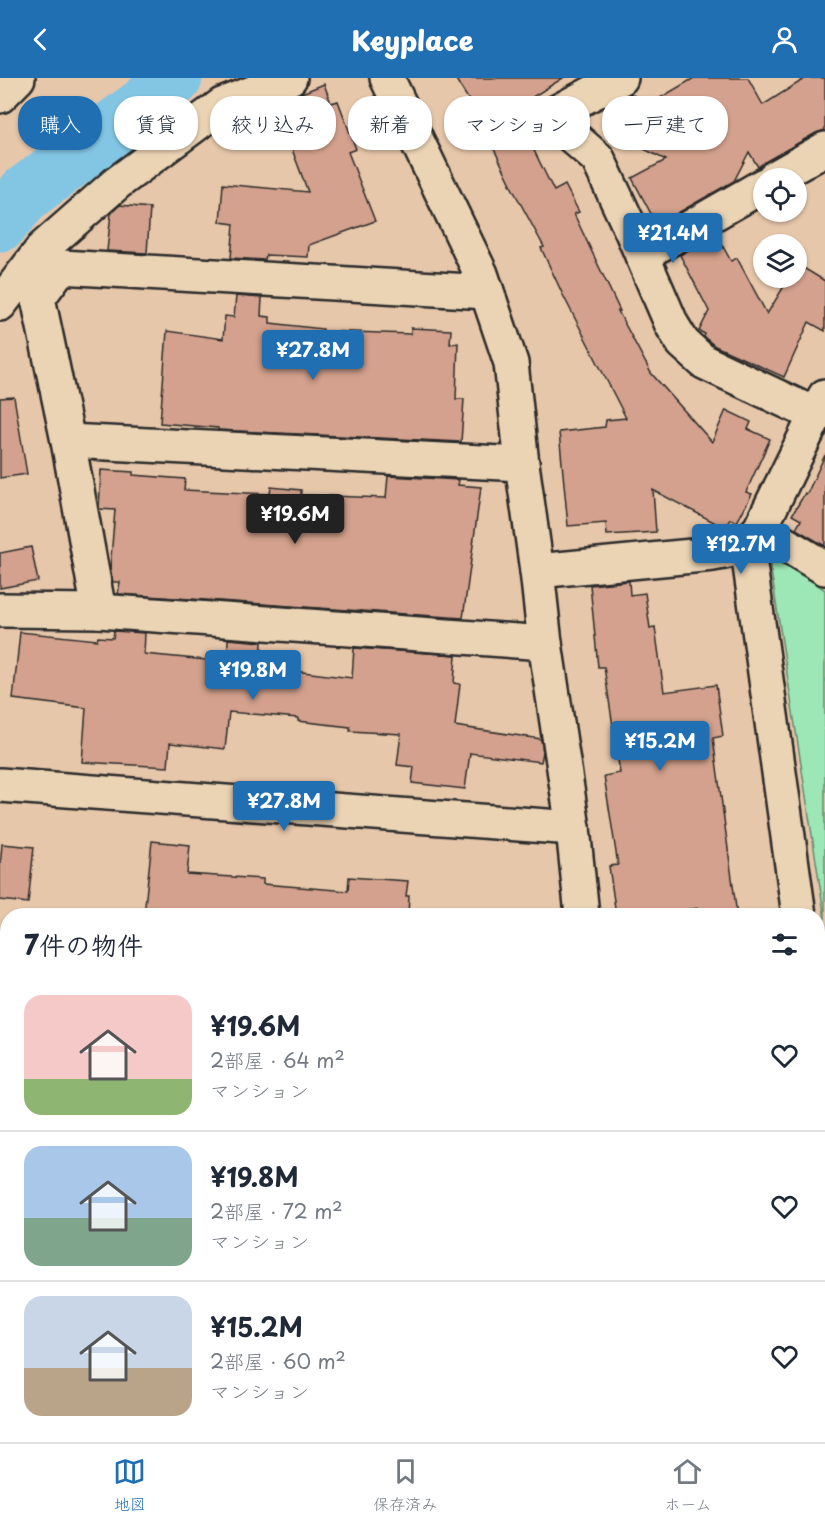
<!DOCTYPE html>
<html lang="ja">
<head>
<meta charset="utf-8">
<style>
	:root { --surface:#fff; --page:#f6f6f7; --text:#1f2937; --muted:#747a83; --line:#e0e1e3; --accent:#1f6fb2 }
	body { margin:0; font-family:"Playpen Sans","Klee One",sans-serif; background:var(--page); color:var(--text); height:100vh; display:flex; flex-direction:column; font-size:22px; white-space:nowrap }
	* { box-sizing:border-box; margin:0 }
	p { font-size:20px; color:var(--muted) }
	.icon { flex:none; width:33px; height:33px; fill:none; stroke:currentColor; stroke-width:2; stroke-linecap:round; stroke-linejoin:round }
	.map { position:relative; flex:1; overflow:hidden }
	.sheet { position:absolute; left:0px; top:830px; width:825px; height:536px; display:flex; flex-direction:column; background:var(--surface); border-radius:24px 24px 0 0; box-shadow:0 2px 4px #0004 }
	.sheet>* { flex:none }
	.top-card { position:absolute; left:18px; top:18px; width:789px; height:54px; display:flex; gap:12px }
	.controls { position:absolute; left:753px; top:90px; display:grid; gap:12px }
	.controls a { display:grid; place-items:center; width:54px; height:54px; border-radius:50%; background:var(--surface); box-shadow:0 2px 4px #0004; font-size:30px }
	.price { position:absolute; translate:-50% -51px; padding:0 14px; border-radius:6px; background:var(--accent); color:#fff; font-size:20px; line-height:39px; filter:drop-shadow(0 2px 3px #0008) }
	.price::after { content:''; position:absolute; left:50%; top:36px; width:18px; height:14px; margin-left:-9px; background:inherit; clip-path:polygon(0 0,100% 0,50% 100%) }
	.price.on { background:#222; color:#fff }
	ul { padding:0; list-style:none }
	li { display:flex; align-items:center; gap:18px; height:150px; padding:0 24px }
	li+li { border-top:2px solid var(--line) }
	li span { display:grid; place-items:center; flex:none; width:168px; height:120px; border-radius:18px; color:#555 }
	li>.icon { margin-inline-start:auto }
	span .icon { width:72px; height:72px; fill:#fffc; stroke-width:1 }
	li b { font-size:26px }
	h2 { display:flex; justify-content:space-between; align-items:center; height:72px; padding:0 24px; font-size:26px }
	.pill { padding:0 21px; border-radius:24px; background:var(--surface); box-shadow:0 2px 4px #0004; font-size:21px; line-height:54px }
	.pill.on { background:var(--accent); color:#fff }
	header { display:flex; justify-content:space-between; align-items:center; height:78px; padding:0 24px; background:var(--accent); color:#fff; font-size:27px; font-weight:800 }
	.menu { display:flex; justify-content:space-around; align-items:center; height:84px; border-top:2px solid var(--line); background:var(--surface); font-size:16px; color:var(--muted) }
	.menu a { display:grid; justify-items:center; gap:3px }
	.menu .on { color:var(--accent) }
	.map>svg:first-child { display:block }
	.green { fill:#9de6b5; stroke:#648870; stroke-width:1.5 }
	.lines { fill:none; stroke-linecap:round; stroke-linejoin:round }
	.river { stroke:#83c6e4; stroke-width:57 }
	.building { fill:#d3a18d; stroke:#2b2b2b; stroke-width:1.5 }
	.minor-casing { stroke:#2b2b2b; stroke-width:38 }
	.tertiary-casing { stroke:#2b2b2b; stroke-width:38 }
	.minor { stroke:#ebd4b4; stroke-width:33 }
	.tertiary { stroke:#ebd4b4; stroke-width:33 }
</style>
</head>
<body>
<header><svg class="icon" aria-label="back" viewBox="0 0 24 24"><path d="M15 5l-7 7 7 7"/></svg>Keyplace<svg class="icon" aria-label="person" viewBox="0 0 24 24"><circle cx="12" cy="8" r="4"/><path d="M4 21q1-7 8-7t8 7"/></svg></header>
<div class="map">
<svg width="825" height="1364" viewBox="0 0 825 1364">
	<rect width="100%" height="100%" fill="#e7c7aa"/>
	<filter id="ink" filterUnits="userSpaceOnUse"><feTurbulence type="fractalNoise" baseFrequency=".0167" numOctaves="2"/><feDisplacementMap in="SourceGraphic" scale="12" xChannelSelector="R" yChannelSelector="G"/><feConvolveMatrix kernelMatrix="1 2 1 2 8 2 1 2 1" color-interpolation-filters="sRGB"/></filter>
	<g filter="url(#ink)">
		<!-- green -->
		<polygon class="green" points="768,473 825,512 825,841"/>
		<g class="lines">
			<!-- river -->
			<polyline class="river" points="0,145 26,115 145,27 174,0"/>
		</g>
		<!-- building -->
		<g class="building">
			<polygon points="455,0 563,0 515,30 521,39 518,40 554,113 565,107 579,134 574,136 620,233 618,233 651,295 712,364 726,332 751,344 748,351 770,361 746,414 752,416 737,444 730,441 725,450 653,412 656,454 607,457 606,445 568,448 559,354 605,349 606,342 626,340 563,217 541,170 544,169 510,106 511,106 494,71 498,69"/>
			<polygon points="694,0 748,0 763,27 806,0 825,0 825,52 816,55 765,84 758,89 749,74 734,103 657,147 632,100 666,82 610,54 631,16 650,26"/>
			<polygon points="324,6 331,25 338,23 356,71 348,74 375,143 309,167 308,179 266,177 265,182 231,180 234,146 220,144 223,106 308,114 275,26"/>
			<polygon points="120,127 150,130 147,175 107,173 111,135"/>
			<polygon points="716,156 731,183 737,180 767,236 789,200 796,200 797,186 825,203 825,253 809,244 784,299 715,268 704,259 705,256 699,253 709,233 680,177"/>
			<polygon points="236,218 262,220 261,238 270,239 270,245 323,251 322,253 411,256 411,250 451,252 450,266 458,265 456,321 464,321 461,364 218,352 218,350 160,345 167,253 223,261 225,238 234,239"/>
			<polygon points="14,319 27,396 0,400 0,320"/>
			<polygon points="825,377 825,468 796,451 801,442 792,437 805,415 807,416"/>
			<polygon points="101,392 133,394 133,397 185,401 184,412 270,416 271,409 301,412 301,417 386,420 388,398 459,402 458,407 481,409 463,540 118,516 120,504 113,504 110,491 115,432 99,431"/>
			<polygon points="31,469 38,503 0,510 0,475"/>
			<polygon points="629,503 630,517 645,515 650,550 655,549 664,614 716,607 723,658 713,660 737,837 699,837 698,830 651,837 616,837 609,788 618,787 604,698 620,695 604,589 598,589 590,507"/>
			<polygon points="114,553 145,555 144,576 227,584 228,561 262,564 261,589 352,600 354,570 456,577 454,605 460,606 455,648 541,661 543,674 541,684 470,675 465,711 412,705 414,689 397,687 401,656 350,653 350,649 298,643 298,640 229,634 225,671 170,665 168,689 82,684 86,630 13,621 20,554 97,562 98,559 113,560"/>
			<polygon points="152,763 190,767 187,796 263,801 263,806 348,813 349,799 408,803 406,818 409,818 408,837 144,837"/>
			<polygon points="2,766 34,769 28,825 0,822 0,789"/>
		</g>
		<g class="lines">
			<!-- minor casing -->
			<g class="minor-casing">
				<g id="minor">
					<polyline points="621,0 549,38 598,81 632,154 672,247 683,265 704,284 816,337"/>
					<polyline points="0,18 18,0"/>
					<polyline points="774,100 825,71"/>
					<polyline points="642,177 764,107"/>
					<polyline points="0,226 43,170 117,105 222,27 290,0"/>
					<polyline points="68,363 522,386"/>
					<polyline points="760,451 825,490"/>
					<polyline points="747,466 799,837"/>
					<path d="M 537,493 L 713,476 C 738,472 743,470 760,451 L 825,318"/>
					<polyline points="0,532 99,533 545,565"/>
					<polyline points="99,533 68,363 38,220 61,189 487,214"/>
					<polyline points="0,707 573,750"/>
					<polyline points="0,938 8,939"/>
					<polyline points="818,965 825,1018"/>
					<polyline points="0,1095 8,1127"/>
					<polyline points="818,1124 825,1070"/>
					<polyline points="818,1266 825,1265"/>
					<polyline points="57,1358 59,1364"/>
					<polyline points="342,1364 343,1358"/>
					<polyline points="788,1364 789,1358"/>
				</g>
			</g>
			<!-- tertiary casing -->
			<g class="tertiary-casing">
				<g id="tertiary">
					<polyline points="387,0 481,196 511,285 522,386 537,493 545,565 573,750 582,837"/>
					<polyline points="559,1364 560,1358"/>
				</g>
			</g>
			<!-- minor -->
			<use href="#minor" class="minor"/>
			<!-- tertiary -->
			<use href="#tertiary" class="tertiary"/>
		</g>
	</g>
</svg>
<div class="controls">
<a><svg class="icon" aria-label="locate" viewBox="0 0 24 24"><circle cx="12" cy="12" r="6"/><path d="M12 2v4M12 18v4M2 12h4M18 12h4"/></svg></a>
<a><svg class="icon" aria-label="layers" viewBox="0 0 24 24"><path d="M12 4l9 5-9 5-9-5zM3 14l9 5 9-5"/></svg></a>
</div>
<b class="price" style="left:673px;top:186px">¥21.4M</b>
<b class="price" style="left:313px;top:303px">¥27.8M</b>
<b class="price on" style="left:295px;top:467px">¥19.6M</b>
<b class="price" style="left:741px;top:497px">¥12.7M</b>
<b class="price" style="left:253px;top:623px">¥19.8M</b>
<b class="price" style="left:660px;top:694px">¥15.2M</b>
<b class="price" style="left:284px;top:754px">¥27.8M</b>
<div class="top-card">
<a class="pill on">購入</a>
<a class="pill">賃貸</a>
<a class="pill">絞り込み</a>
<a class="pill">新着</a>
<a class="pill">マンション</a>
<a class="pill">一戸建て</a>
</div>
<section class="sheet">
<h2>7件の物件<svg class="icon" aria-label="filters" viewBox="0 0 24 24"><path d="M4 7h16M4 17h16"/><circle cx="9" cy="7" r="2"/><circle cx="15" cy="17" r="2"/></svg></h2>
<ul>
<li><span style="background:linear-gradient(#f6c9c9 70%,#8fb573 0)"><svg class="icon" aria-label="home" viewBox="0 0 24 24"><path d="M3 11l9-7 9 7M6 9v11h12V9"/></svg></span><div><b>¥19.6M</b><p>2部屋 · 64 m²</p><p>マンション</p></div><svg class="icon" aria-label="heart" viewBox="0 0 24 24"><path d="M12 20l-8-8c-3-5 5-10 8-4 3-6 11-1 8 4z"/></svg></li>
<li><span style="background:linear-gradient(#a9c7e8 60%,#7fa58c 0)"><svg class="icon" aria-label="home" viewBox="0 0 24 24"><path d="M3 11l9-7 9 7M6 9v11h12V9"/></svg></span><div><b>¥19.8M</b><p>2部屋 · 72 m²</p><p>マンション</p></div><svg class="icon" aria-label="heart" viewBox="0 0 24 24"><path d="M12 20l-8-8c-3-5 5-10 8-4 3-6 11-1 8 4z"/></svg></li>
<li><span style="background:linear-gradient(#c9d6e8 60%,#b9a48a 0)"><svg class="icon" aria-label="home" viewBox="0 0 24 24"><path d="M3 11l9-7 9 7M6 9v11h12V9"/></svg></span><div><b>¥15.2M</b><p>2部屋 · 60 m²</p><p>マンション</p></div><svg class="icon" aria-label="heart" viewBox="0 0 24 24"><path d="M12 20l-8-8c-3-5 5-10 8-4 3-6 11-1 8 4z"/></svg></li>
</ul>
</section>
</div>
<nav class="menu">
<a class="on"><svg class="icon" aria-label="map" viewBox="0 0 24 24"><path d="M3 6l6-2 6 2 6-2v14l-6 2-6-2-6 2zM9 4v14M15 6v14"/></svg>地図</a>
<a><svg class="icon" aria-label="saved" viewBox="0 0 24 24"><path d="M7 4h10v16l-5-4-5 4z"/></svg>保存済み</a>
<a><svg class="icon" aria-label="home" viewBox="0 0 24 24"><path d="M3 11l9-7 9 7M6 9v11h12V9"/></svg>ホーム</a>
</nav>
</body>
</html>
